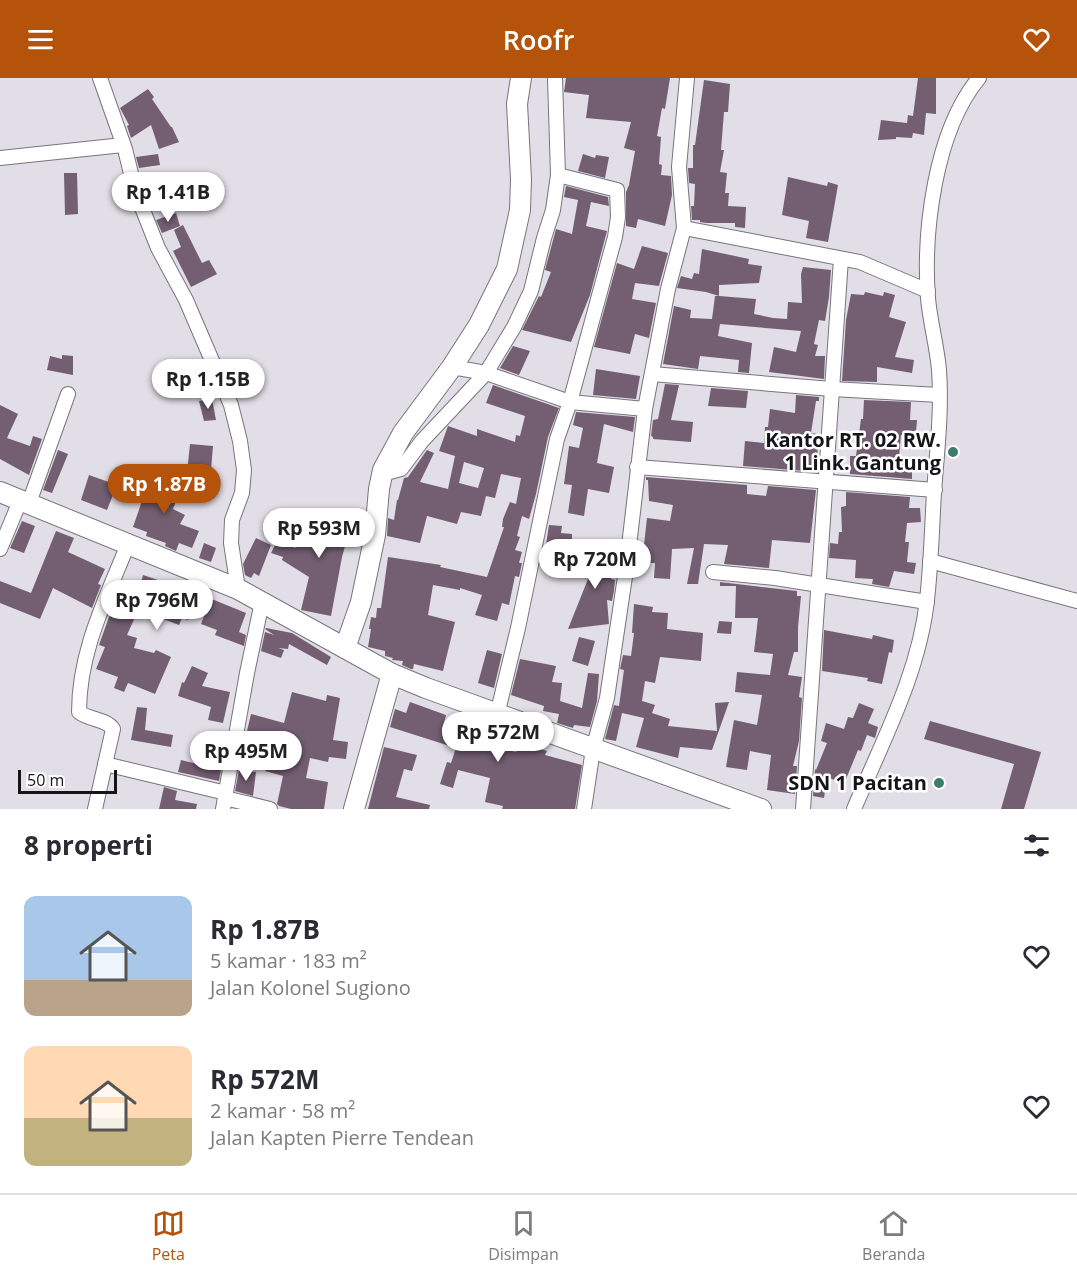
<!DOCTYPE html>
<html lang="id">
<head>
<meta charset="utf-8">
<style>
	:root { --surface:#fff; --page:#f7f7f7; --text:#2b2b33; --muted:#7c7c81; --line:#e1e1e2; --accent:#b45309 }
	body { margin:0; font-family:"Open Sans",sans-serif; background:var(--page); color:var(--text); height:100vh; display:flex; flex-direction:column; font-size:22px; white-space:nowrap }
	* { box-sizing:border-box; margin:0 }
	p { font-size:20px; color:var(--muted) }
	.icon { flex:none; width:33px; height:33px; fill:none; stroke:currentColor; stroke-width:2; stroke-linecap:round; stroke-linejoin:round }
	.map { position:relative; height:731px; overflow:hidden }
	.panel { display:flex; flex-direction:column; background:var(--surface); flex:1 }
	.panel>* { flex:none }
	.scale { position:absolute; left:18px; bottom:15px; width:99px; box-sizing:border-box; padding-left:6px; border:3px solid #151417; border-top:0; font-size:16px; line-height:21px; white-space:nowrap; color:#151417; -webkit-text-stroke:4px #fff; paint-order:stroke }
	.price { position:absolute; translate:-50% -51px; padding:0 14px; border-radius:21px; background:#fff; color:#222; font-size:20px; line-height:39px; filter:drop-shadow(0 2px 3px #0008) }
	.price::after { content:''; position:absolute; left:50%; top:36px; width:18px; height:14px; margin-left:-9px; background:inherit; clip-path:polygon(0 0,100% 0,50% 100%) }
	.price.selected { background:var(--accent); color:#fff }
	ul { padding:0; list-style:none }
	li { display:flex; align-items:center; gap:18px; height:150px; padding:0 24px }
	li span { display:grid; place-items:center; flex:none; width:168px; height:120px; border-radius:12px; color:#555 }
	li>.icon { margin-inline-start:auto }
	span .icon { width:72px; height:72px; fill:#fffc; stroke-width:1 }
	li b { font-size:26px }
	h2 { display:flex; justify-content:space-between; align-items:center; height:72px; padding:0 24px; font-size:26px }
	header { display:flex; justify-content:space-between; align-items:center; height:78px; padding:0 24px; background:var(--accent); color:#fff; font-size:27px; font-weight:600 }
	.tabs { display:flex; justify-content:space-around; align-items:center; height:84px; border-top:2px solid var(--line); background:var(--surface); font-size:16px; color:var(--muted) }
	.tabs a { display:grid; justify-items:center; gap:3px }
	.tabs .selected { color:var(--accent) }
	.map>svg:first-child { display:block }
	.building { fill:#735e72; fill-rule:evenodd }
	.lines { fill:none; stroke-linecap:round; stroke-linejoin:round }
	.street-casing { stroke:#77757c; stroke-width:16 }
	.secondary-casing { stroke:#77757c; stroke-width:22 }
	.street { stroke:#fff; stroke-width:14 }
	.secondary { stroke:#fff; stroke-width:20 }
	.poi-dot { fill:#3c7c6b; stroke:#fff; stroke-width:2 }
	.labels { text-anchor:middle; stroke-width:5; stroke-linejoin:round; paint-order:stroke }
	.poi-label { font-size:20px; font-weight:bold; fill:#151417; stroke:#fff; text-anchor:end }
</style>
</head>
<body>
<header><svg class="icon" aria-label="menu" viewBox="0 0 24 24"><path d="M4 6h16M4 12h16M4 18h16"/></svg>Roofr<svg class="icon" aria-label="heart" viewBox="0 0 24 24"><path d="M12 20l-8-8c-3-5 5-10 8-4 3-6 11-1 8 4z"/></svg></header>
<div class="map">
<svg width="1077" height="731" viewBox="0 0 1077 731">
	<rect width="100%" height="100%" fill="#e1dee7"/>
	<!-- building -->
	<g class="building">
		<polygon points="566,0 670,0 665,31 662,30 657,58 661,59 659,86 662,87 661,97 671,98 672,117 665,148 638,141 636,150 626,148 626,114 629,107 635,73 624,70 631,44 586,40 589,17 564,14"/>
		<polygon points="918,0 936,0 936,36 926,35 924,57 913,55 912,60 896,59 896,61 878,62 881,42 907,45 908,37 913,38"/>
		<polygon points="704,2 730,6 728,34 724,34 721,72 724,72 720,94 727,95 725,115 729,115 728,128 746,129 745,150 735,149 735,145 706,145 700,144 700,142 692,142 691,128 694,128 695,106 689,105 688,90 693,90 693,67 695,67"/>
		<polygon points="148,11 154,19 152,21 171,49 172,49 179,64 159,71 151,47 131,60 127,48 129,47 120,30"/>
		<polygon points="158,76 160,87 139,90 136,79"/>
		<polygon points="583,76 595,80 596,77 609,79 605,100 578,93"/>
		<polygon points="64,95 77,95 78,136 65,137"/>
		<polygon points="788,99 827,108 828,104 838,107 828,164 806,160 809,143 782,137"/>
		<polygon points="566,108 608,119 609,128 591,124 586,148 607,153 590,217 571,264 522,252 539,218 541,219 551,194 545,192 556,151 572,156 578,122 564,119"/>
		<polygon points="176,135 180,148 162,155 156,142"/>
		<polygon points="183,147 202,185 209,182 217,196 191,209 173,173 181,169 174,152"/>
		<polygon points="642,168 668,175 659,208 635,205 632,221 656,225 649,260 635,256 630,276 594,269 617,185 634,191"/>
		<polygon points="702,171 749,181 748,186 762,188 759,205 719,207 719,218 756,221 754,236 773,240 787,241 788,224 802,225 801,196 803,189 831,192 829,219 825,243 819,242 814,266 818,267 815,278 825,278 824,301 769,294 774,269 796,274 801,253 720,246 718,258 752,265 749,295 738,294 739,282 700,278 698,291 663,286 674,228 691,232 690,240 712,241 715,218 719,218 706,214 677,210 681,198 692,201 694,195 699,196"/>
		<polygon points="865,214 883,218 884,214 895,217 889,239 906,244 895,279 914,282 912,295 877,289 877,304 842,303 846,242 851,216 864,217"/>
		<polygon points="513,268 530,273 519,297 500,290"/>
		<polygon points="62,277 73,278 73,297 47,292 50,278 62,281"/>
		<polygon points="184,281 200,281 201,315 185,315"/>
		<polygon points="596,291 640,298 636,321 593,317"/>
		<polygon points="665,306 679,307 671,342 693,344 691,364 653,361 653,359 651,358 653,342 658,341"/>
		<path d="M 493,307 L 559,330 L 548,359 L 536,416 L 529,441 L 522,438 L 517,458 L 520,459 L 515,472 L 522,474 L 519,485 L 522,485 L 519,499 L 515,498 L 509,527 L 502,525 L 497,543 L 475,537 L 482,517 L 460,510 L 460,512 L 433,507 L 428,537 L 455,544 L 443,593 L 414,586 L 413,591 L 411,591 L 402,587 L 403,583 L 392,582 L 393,580 L 385,578 L 385,573 L 368,569 L 371,551 L 369,551 L 371,539 L 376,540 L 377,530 L 381,530 L 388,479 L 441,487 L 440,489 L 487,499 L 504,449 L 502,449 L 503,441 L 510,424 L 516,426 L 521,400 L 501,396 L 495,420 L 486,418 L 481,438 L 461,434 L 457,446 L 427,438 L 420,465 L 387,458 L 388,440 L 394,442 L 397,422 L 398,422 L 404,400 L 408,399 L 427,372 L 434,375 L 420,404 L 448,411 L 455,378 L 439,373 L 448,348 L 477,358 L 477,351 L 515,364 L 516,357 L 520,358 L 525,338 L 486,325 ZM 464,384 L 484,390 L 478,410 L 459,405 Z"/>
		<polygon points="711,310 748,313 746,330 708,328"/>
		<polygon points="796,317 819,319 819,323 816,323 811,355 818,356 817,394 743,388 745,363 764,365 765,349 768,349 770,331 795,335"/>
		<polygon points="212,321 216,342 204,343 199,323"/>
		<polygon points="864,322 911,324 910,342 917,342 916,354 909,354 909,358 901,357 899,380 912,381 912,401 850,396 850,378 856,378 861,341 863,341"/>
		<polygon points="0,327 18,336 7,360 30,368 33,358 42,361 29,397 0,381"/>
		<polygon points="576,334 635,339 633,354 604,346 597,385 614,389 609,415 588,411 584,438 568,435 572,407 564,406 569,368 579,370 583,350 573,347"/>
		<polygon points="190,366 213,368 211,392 202,391 199,408 174,403 176,393 187,395"/>
		<polygon points="58,372 68,376 52,415 43,412"/>
		<polygon points="89,397 117,407 107,432 81,422"/>
		<polygon points="151,397 182,408 173,431 185,437 180,446 199,453 192,470 179,465 176,473 165,468 166,465 146,458 147,454 133,449"/>
		<polygon points="646,399 747,407 747,416 766,418 768,408 816,412 810,465 772,462 769,490 724,486 728,467 704,466 698,506 687,506 694,470 672,471 670,501 654,500 655,485 642,485 647,440 670,443 673,427 649,423 648,402 646,402"/>
		<polygon points="846,414 910,419 909,430 920,430 921,444 907,445 905,464 909,464 907,484 916,485 914,496 894,493 889,509 872,506 873,501 855,500 856,482 829,480 830,465 838,466 839,454 842,454 841,429 846,428"/>
		<polygon points="324,433 347,434 348,441 348,458 342,479 331,538 301,532 309,499 282,482 283,479 271,475 278,461 295,470 304,456 309,437 324,441"/>
		<polygon points="22,443 35,448 24,475 10,470"/>
		<polygon points="549,447 562,448 561,455 572,456 572,465 577,465 575,478 545,473"/>
		<polygon points="56,453 74,460 68,474 105,491 98,506 101,507 92,530 53,510 40,541 0,525 0,503 31,515"/>
		<polygon points="256,460 271,467 259,498 254,495 251,500 245,497 243,486"/>
		<polygon points="204,465 216,470 211,484 199,480"/>
		<polygon points="582,471 614,475 611,501 615,502 614,513 612,523 607,522 609,546 568,551 592,491 580,490"/>
		<polygon points="143,497 158,502 157,506 179,517 181,511 196,516 197,515 246,535 239,554 246,557 244,568 215,557 217,552 201,546 206,533 194,528 188,542 182,540 179,547 163,541 161,545 136,537 127,557 137,560 134,570 154,575 156,572 171,579 155,616 128,605 124,614 114,610 118,599 96,591 105,569 99,567 118,514 137,520"/>
		<polygon points="720,504 797,513 797,518 801,518 798,549 798,574 794,574 788,597 802,599 799,619 802,620 799,663 793,688 797,688 795,716 767,712 771,677 750,673 747,692 726,689 734,642 757,647 762,617 735,614 737,594 770,597 773,576 754,574 758,540 735,540 736,508 720,508"/>
		<polygon points="634,526 653,529 652,534 668,535 667,551 703,555 701,583 660,579 655,605 645,603 642,623 655,627 652,635 670,641 668,648 717,653 715,625 729,624 712,672 680,669 678,680 636,669 644,640 622,635 616,663 605,661 614,627 619,628 624,592 620,591 623,577 631,578 634,555 632,555"/>
		<polygon points="719,543 732,544 731,556 717,555"/>
		<polygon points="266,550 292,555 331,579 327,587 289,566 288,571 278,570 284,572 281,580 261,573 265,554 274,557 265,551"/>
		<polygon points="824,552 872,561 873,557 894,562 892,575 889,574 882,606 867,603 868,600 822,593"/>
		<polygon points="579,559 595,563 588,588 572,583"/>
		<polygon points="487,572 502,576 494,610 478,605"/>
		<polygon points="520,581 556,588 552,604 562,605 560,623 582,630 588,595 599,596 597,623 590,649 574,647 573,650 557,645 559,636 543,633 544,628 511,617"/>
		<polygon points="192,588 208,595 202,608 230,614 223,645 208,642 211,629 178,618 182,604 184,605"/>
		<polygon points="292,614 326,623 327,617 340,620 333,662 348,664 346,681 329,679 328,684 310,680 306,700 328,704 324,731 291,731 279,728 277,726 283,698 265,693 270,674 243,670 251,636 284,645"/>
		<polygon points="410,624 446,637 444,645 472,654 475,647 495,653 491,667 516,674 519,661 530,664 529,667 547,673 545,677 582,687 575,731 502,731 503,728 485,724 490,700 458,692 453,710 440,706 447,684 451,685 456,670 390,649 395,631 406,635"/>
		<polygon points="859,625 874,631 868,645 878,649 875,660 867,657 861,673 858,672 844,706 827,699 824,720 813,718 815,691 816,692 827,665 821,663 826,645 844,651 848,639 853,640"/>
		<polygon points="137,629 147,630 145,652 173,657 171,669 131,662"/>
		<polygon points="930,643 1041,674 1024,731 1001,731 1014,686 924,661"/>
		<polygon points="384,669 417,677 412,693 404,691 396,719 430,727 429,731 368,731"/>
		<polygon points="181,682 221,692 219,703 178,694"/>
		<polygon points="239,692 256,694 253,718 235,713"/>
		<polygon points="164,709 177,713 175,722 197,726 196,731 159,731"/>
	</g>
	<g class="lines">
		<!-- street casing -->
		<g class="street-casing">
			<g id="street">
				<polyline points="100,0 125,71 135,112 158,170 186,222 231,327 240,363 244,392 242,415 232,442 231,465 238,511"/>
				<polyline points="0,80 123,67"/>
				<polyline points="684,150 860,184 928,213"/>
				<polyline points="452,289 486,295 570,324 645,331"/>
				<polyline points="652,296 832,311 939,317"/>
				<polyline points="637,389 935,412"/>
				<polyline points="383,392 390,394 401,391 422,363 486,295 514,249 531,213 544,160 553,132 558,97 555,0"/>
				<polyline points="29,425 68,316"/>
				<polyline points="0,471 20,423"/>
				<polyline points="930,483 1077,523"/>
				<polyline points="713,494 775,500 927,524"/>
				<polyline points="497,637 518,550 557,361 570,324 615,159 618,139 617,112 558,97"/>
				<polyline points="105,686 226,715"/>
				<polyline points="225,720 270,731"/>
				<path d="M 95,731 L 113,651 C 107,641 89,642 79,634 C 79,573 106,521 128,466"/>
				<polyline points="223,731 247,595 262,524"/>
				<polyline points="584,731 593,671 607,620 627,485 645,331 668,211 684,150 679,89 687,0"/>
				<polyline points="803,731 841,181"/>
				<path d="M 854,731 C 882,664 919,596 927,522 C 931,487 932,450 934,414 C 937,374 942,332 939,292 C 937,268 930,244 928,220 C 923,153 935,53 979,0"/>
			</g>
		</g>
		<!-- secondary casing -->
		<g class="secondary-casing">
			<g id="secondary">
				<polyline points="0,414 238,511 392,596 426,610 761,731"/>
				<polyline points="345,570 361,524 375,457 379,411 383,392 403,355 452,289 479,247 507,191 520,132 521,101 517,26 521,0"/>
				<polyline points="354,731 392,596"/>
			</g>
		</g>
		<!-- street -->
		<use href="#street" class="street"/>
		<!-- secondary -->
		<use href="#secondary" class="secondary"/>
	</g>
	<!-- markers -->
	<g class="poi-dot">
		<circle cx="953" cy="374" r="6"/>
		<circle cx="939" cy="705" r="6"/>
	</g>
	<g class="labels">
		<!-- poi labels -->
		<g class="poi-label">
			<text x="941" y="369">Kantor RT. 02 RW.<tspan x="941" dy="23">1 Link. Gantung</tspan></text>
			<text x="927" y="712">SDN 1 Pacitan</text>
		</g>
	</g>
</svg>
<div class="scale">50 m</div>
<b class="price" style="left:168px;top:145px">Rp 1.41B</b>
<b class="price" style="left:208px;top:332px">Rp 1.15B</b>
<b class="price selected" style="left:164px;top:437px">Rp 1.87B</b>
<b class="price" style="left:319px;top:481px">Rp 593M</b>
<b class="price" style="left:595px;top:512px">Rp 720M</b>
<b class="price" style="left:157px;top:553px">Rp 796M</b>
<b class="price" style="left:498px;top:685px">Rp 572M</b>
<b class="price" style="left:246px;top:704px">Rp 495M</b>
</div>
<section class="panel">
<h2>8 properti<svg class="icon" aria-label="filters" viewBox="0 0 24 24"><path d="M4 7h16M4 17h16"/><circle cx="9" cy="7" r="2"/><circle cx="15" cy="17" r="2"/></svg></h2>
<ul>
<li><span style="background:linear-gradient(#a9c7e8 70%,#b9a48a 0)"><svg class="icon" aria-label="home" viewBox="0 0 24 24"><path d="M3 11l9-7 9 7M6 9v11h12V9"/></svg></span><div><b>Rp 1.87B</b><p>5 kamar · 183 m²</p><p>Jalan Kolonel Sugiono</p></div><svg class="icon" aria-label="heart" viewBox="0 0 24 24"><path d="M12 20l-8-8c-3-5 5-10 8-4 3-6 11-1 8 4z"/></svg></li>
<li><span style="background:linear-gradient(#ffd9b3 60%,#c2b280 0)"><svg class="icon" aria-label="home" viewBox="0 0 24 24"><path d="M3 11l9-7 9 7M6 9v11h12V9"/></svg></span><div><b>Rp 572M</b><p>2 kamar · 58 m²</p><p>Jalan Kapten Pierre Tendean</p></div><svg class="icon" aria-label="heart" viewBox="0 0 24 24"><path d="M12 20l-8-8c-3-5 5-10 8-4 3-6 11-1 8 4z"/></svg></li>
</ul>
</section>
<nav class="tabs">
<a class="selected"><svg class="icon" aria-label="map" viewBox="0 0 24 24"><path d="M3 6l6-2 6 2 6-2v14l-6 2-6-2-6 2zM9 4v14M15 6v14"/></svg>Peta</a>
<a><svg class="icon" aria-label="saved" viewBox="0 0 24 24"><path d="M7 4h10v16l-5-4-5 4z"/></svg>Disimpan</a>
<a><svg class="icon" aria-label="home" viewBox="0 0 24 24"><path d="M3 11l9-7 9 7M6 9v11h12V9"/></svg>Beranda</a>
</nav>
</body>
</html>
